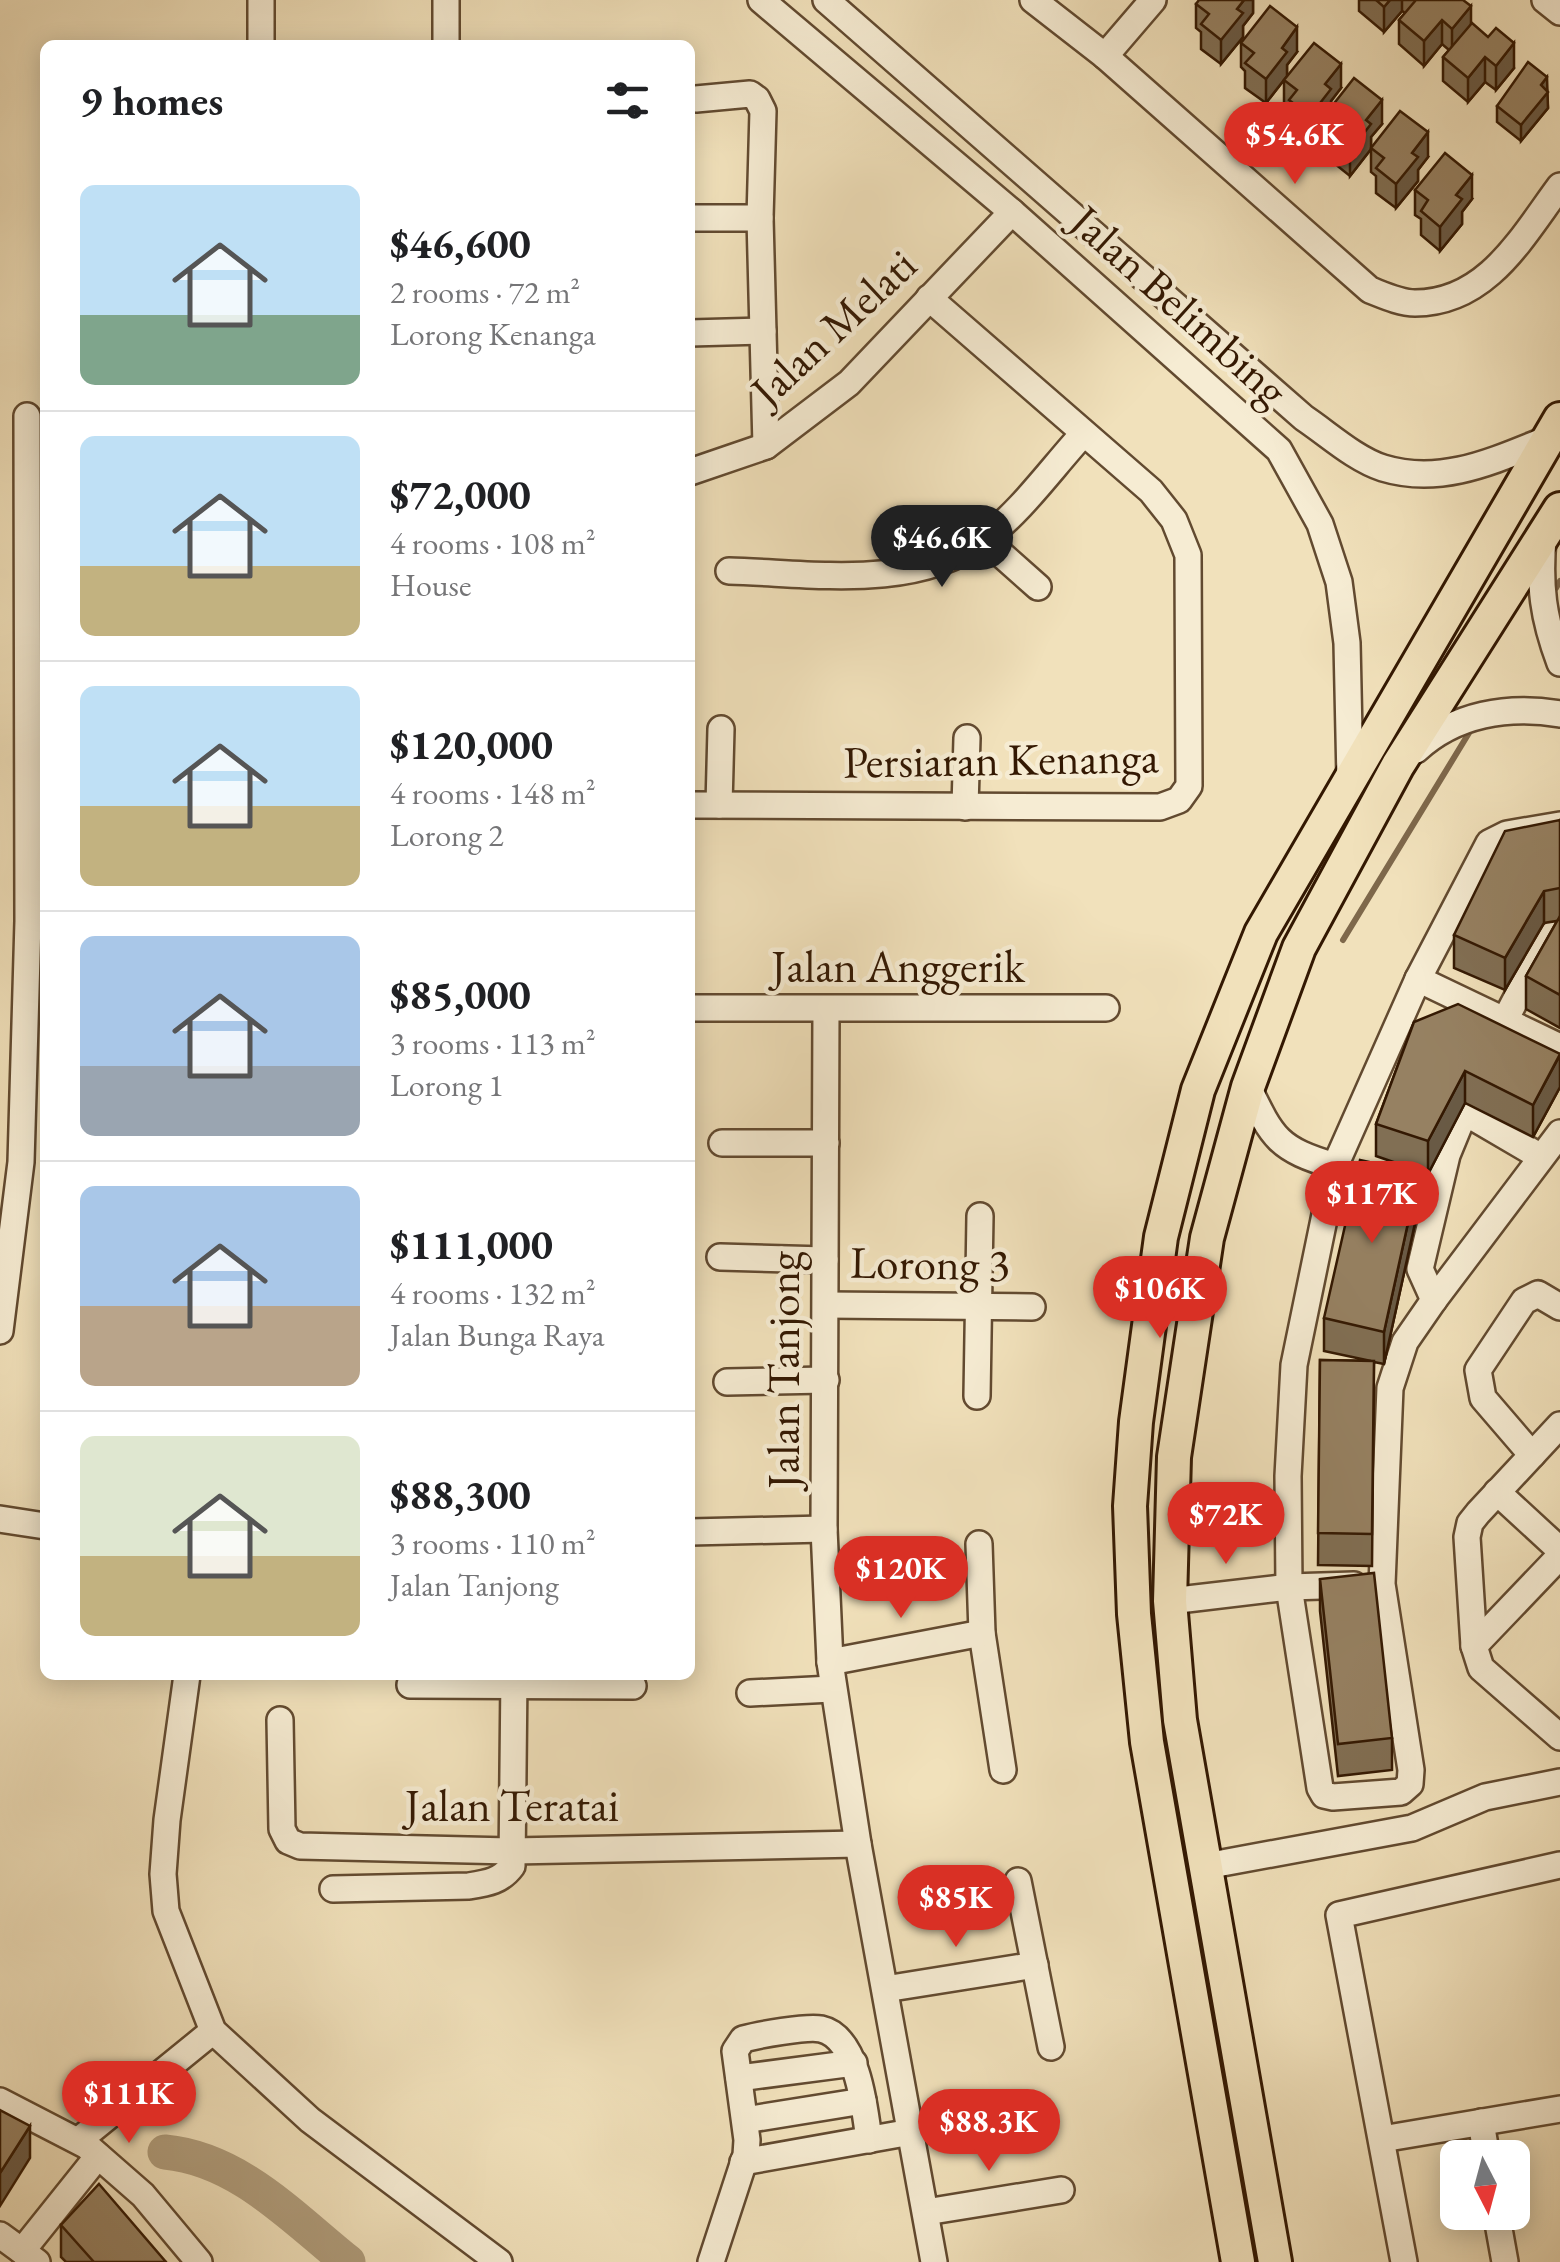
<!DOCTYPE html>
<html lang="en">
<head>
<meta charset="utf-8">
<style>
	:root { --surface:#fff; --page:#f6f6f6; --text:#202124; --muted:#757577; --line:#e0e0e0; --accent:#d93025 }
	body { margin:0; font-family:"EB Garamond",serif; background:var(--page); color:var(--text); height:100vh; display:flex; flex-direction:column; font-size:38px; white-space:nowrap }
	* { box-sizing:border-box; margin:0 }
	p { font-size:32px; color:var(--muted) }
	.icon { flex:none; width:55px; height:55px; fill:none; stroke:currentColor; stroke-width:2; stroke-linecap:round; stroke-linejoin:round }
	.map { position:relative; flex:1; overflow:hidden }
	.drawer { position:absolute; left:40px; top:40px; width:655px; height:1640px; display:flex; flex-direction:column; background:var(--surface); border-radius:15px; box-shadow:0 5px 25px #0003 }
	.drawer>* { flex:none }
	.needle { width:65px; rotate:174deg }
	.controls { position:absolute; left:1440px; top:2140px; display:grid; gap:20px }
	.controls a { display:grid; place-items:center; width:90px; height:90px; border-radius:15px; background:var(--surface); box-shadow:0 5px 25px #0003; font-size:50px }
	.price { position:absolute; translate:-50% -85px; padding:0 22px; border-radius:35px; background:var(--accent); color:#fff; font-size:32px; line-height:65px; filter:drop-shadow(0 2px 5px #0008) }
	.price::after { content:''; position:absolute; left:50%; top:60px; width:30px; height:22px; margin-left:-15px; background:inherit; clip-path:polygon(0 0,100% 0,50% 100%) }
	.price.selected { background:#222; color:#fff }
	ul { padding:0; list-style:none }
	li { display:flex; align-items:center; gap:30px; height:250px; padding:0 40px }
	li+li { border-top:2px solid var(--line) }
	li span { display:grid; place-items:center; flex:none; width:280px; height:200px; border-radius:15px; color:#555 }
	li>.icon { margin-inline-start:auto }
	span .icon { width:120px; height:120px; fill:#fffc; stroke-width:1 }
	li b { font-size:42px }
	h2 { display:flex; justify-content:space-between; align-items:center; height:120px; padding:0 40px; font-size:42px }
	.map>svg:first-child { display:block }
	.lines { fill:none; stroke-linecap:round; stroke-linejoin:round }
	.stream { stroke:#7e684b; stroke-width:6 }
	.river { stroke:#b09d7c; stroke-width:35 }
	.minor-casing { stroke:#624a30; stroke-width:30 }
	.major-casing { stroke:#331802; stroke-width:38 }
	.minor { stroke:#f6ecd3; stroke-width:25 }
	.major { stroke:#f1e1bb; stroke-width:32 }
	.wall { fill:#816f54; stroke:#331802; stroke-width:2.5 }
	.shaded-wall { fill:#695a45; stroke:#331802; stroke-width:2.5 }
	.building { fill:#968162; stroke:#331802; stroke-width:2.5 }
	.labels { text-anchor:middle; stroke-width:9; stroke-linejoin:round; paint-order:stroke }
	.street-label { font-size:45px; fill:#331802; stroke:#f6ecd3 }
</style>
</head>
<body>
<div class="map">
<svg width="1560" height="2262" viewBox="0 0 1560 2262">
	<rect width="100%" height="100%" fill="#f1e1bb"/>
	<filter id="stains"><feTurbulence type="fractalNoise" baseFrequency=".002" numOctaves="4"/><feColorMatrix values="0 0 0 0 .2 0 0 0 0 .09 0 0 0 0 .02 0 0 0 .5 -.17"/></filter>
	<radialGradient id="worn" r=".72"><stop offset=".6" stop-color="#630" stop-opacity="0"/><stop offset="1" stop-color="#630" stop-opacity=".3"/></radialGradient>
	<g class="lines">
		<!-- stream -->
		<g class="stream">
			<polyline points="1556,588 1560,581"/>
			<polyline points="1343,940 1472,728"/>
		</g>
		<!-- river -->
		<path class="river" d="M 165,2152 C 239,2159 293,2218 348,2262"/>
		<!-- minor casing -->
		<g class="minor-casing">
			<g id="minor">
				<polyline points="761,0 1012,212 1279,450 1320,524 1339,582 1347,643 1350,780"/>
				<path d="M 826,0 L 1304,418 C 1328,434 1355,459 1383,468 C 1442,486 1495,460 1548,439"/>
				<path d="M 1033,0 L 1105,56 L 1370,290 C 1383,295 1400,303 1415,303 C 1487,303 1522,237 1560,186"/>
				<polyline points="1545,0 1560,12"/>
				<polyline points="261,45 261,0"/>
				<polyline points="446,45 446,0"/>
				<polyline points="1105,56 1153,0"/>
				<polyline points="696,99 750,94 757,99 763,111 760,218 766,446"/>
				<polyline points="690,218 760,218"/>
				<polyline points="690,333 763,331"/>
				<polyline points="690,472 766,446 849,383 1012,212"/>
				<path d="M 1543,538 C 1539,586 1543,618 1560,663"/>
				<polyline points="984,539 1038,587"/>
				<path d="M 729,571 C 811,573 912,591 983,540 C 1021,512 1051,469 1083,434"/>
				<path d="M 1416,750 C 1455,714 1508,705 1560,714"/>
				<polyline points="690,805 1160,807 1179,800 1189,786 1188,555 1174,520 1151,491 929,298"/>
				<polyline points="719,805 721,729"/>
				<polyline points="965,807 967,738"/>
				<polyline points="1560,825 1507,834 1489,843 1418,979 1335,1166 1294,1365 1288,1476 1289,1587 1320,1788 1324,1795 1333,1797 1401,1792 1410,1784 1411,1770 1382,1584 1390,1388 1405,1342 1434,1300 1560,1133"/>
				<polyline points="1418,979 1560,1047"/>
				<polyline points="690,1008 1106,1008"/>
				<polyline points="826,1009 824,1529 830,1662 858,1844 934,2262"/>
				<polyline points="1505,1020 1548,938 1560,929"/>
				<path d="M 1248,1087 C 1273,1139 1278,1149 1335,1166"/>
				<polyline points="722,1143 826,1143"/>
				<polyline points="720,1257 825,1260"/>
				<polyline points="1434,1300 1420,1269 1447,1155 1461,1121 1471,1116 1541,1157"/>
				<polyline points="826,1305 1032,1307"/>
				<polyline points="0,1331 21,1162 28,921 27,416"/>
				<polyline points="727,1382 826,1380"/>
				<polyline points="977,1396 980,1216"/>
				<polyline points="1560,1425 1478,1513 1470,1523 1467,1537 1474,1646 1481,1668 1560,1737"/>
				<polyline points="1532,1455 1483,1398 1478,1370 1524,1301 1538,1294 1560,1307"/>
				<polyline points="1497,1492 1560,1550"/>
				<polyline points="0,1519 45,1526"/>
				<polyline points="690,1532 824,1529"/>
				<polyline points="979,1544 982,1633 1003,1770"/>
				<polyline points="1170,1601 1289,1587 1354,1585"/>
				<polyline points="1474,1646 1560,1556"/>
				<polyline points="830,1662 982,1633"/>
				<polyline points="187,1675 167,1820 163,1874 166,1911 213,2031 310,2120 499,2262"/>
				<polyline points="410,1685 633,1686"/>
				<polyline points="750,1693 832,1689"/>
				<polyline points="280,1720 282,1829 288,1841 300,1846 513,1851 858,1844"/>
				<polyline points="1206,1866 1412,1828 1485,1797 1560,1782"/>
				<polyline points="1018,1881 1051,2047"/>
				<path d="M 333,1889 L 469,1886 C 488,1883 501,1881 512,1866 L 514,1675"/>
				<polyline points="885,1989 1035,1965"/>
				<polyline points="739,2078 854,2063"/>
				<polyline points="0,2101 87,2146 143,2195 199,2262"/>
				<polyline points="745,2120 863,2101"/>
				<polyline points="1481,2122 1487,2158"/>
				<polyline points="1382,2139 1560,2109"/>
				<polyline points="79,2140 213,2031"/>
				<polyline points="743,2162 911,2132"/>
				<polyline points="926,2212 1061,2190"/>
				<polyline points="1496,2212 1505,2262"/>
				<polyline points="0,2235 37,2262"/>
				<polyline points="22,2251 98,2156"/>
				<path d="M 711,2262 L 746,2155 L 747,2140 L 735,2051 L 743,2039 C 758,2035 807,2026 821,2029 C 858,2037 865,2110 869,2140"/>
				<polyline points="1404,2262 1339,1915 1560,1865"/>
			</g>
		</g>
		<!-- major casing -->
		<g class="major-casing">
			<g id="major">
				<polyline points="1238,2262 1147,1742 1134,1614 1130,1506 1136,1422 1161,1237 1198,1090 1261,933 1560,419"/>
				<polyline points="1275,2262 1180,1720 1170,1601 1174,1457 1207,1238 1248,1087 1299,948 1398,765 1560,509"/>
			</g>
		</g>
		<!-- minor -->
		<use href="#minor" class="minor"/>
		<!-- major -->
		<use href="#major" class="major"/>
	</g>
	<!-- wall -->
	<g class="wall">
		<polygon points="1253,0 1253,13 1243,26 1243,37 1221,64 1201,49 1201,32 1196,28 1196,4"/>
		<polygon points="1359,0 1463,0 1471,24 1514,68 1496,90 1485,82 1468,102 1443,81 1443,57 1449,50 1442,44 1424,66 1399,44 1399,20 1405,13 1402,11 1384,32 1359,11"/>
		<polygon points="1241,43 1297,52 1287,65 1287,76 1266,103 1245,88 1245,71 1241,67"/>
		<polygon points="1284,80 1341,88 1331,101 1331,107 1382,124 1371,137 1371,149 1350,176 1330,160 1330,143 1325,140 1325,121 1310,140 1289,125 1289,108 1284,104"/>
		<polygon points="1547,91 1548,108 1521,141 1497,122 1497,106"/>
		<polygon points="1371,148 1428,157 1418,170 1418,181 1396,208 1376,193 1376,176 1371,172"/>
		<polygon points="1415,190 1472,199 1462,212 1462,224 1440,251 1421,235 1421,219 1415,215"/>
		<polygon points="1560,820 1560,1028 1526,1009 1526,976 1557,921 1544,923 1505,990 1454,968 1454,935"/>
		<polygon points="1414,1022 1560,1054 1560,1087 1533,1137 1465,1103 1428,1174 1376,1156 1376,1124"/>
		<polygon points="1419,1205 1384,1364 1374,1362 1372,1566 1318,1565 1320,1360 1371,1361 1324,1351 1324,1318"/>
		<polygon points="1320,1579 1392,1738 1392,1770 1338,1776 1320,1611"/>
		<polygon points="61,2225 166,2262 66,2262 61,2257"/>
	</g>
	<!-- shaded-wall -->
	<g class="shaded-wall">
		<polygon points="1244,0 1253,0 1253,13 1243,26 1243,37 1221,64 1221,40 1237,9"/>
		<polygon points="1390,0 1402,0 1402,11 1384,32 1384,7"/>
		<polygon points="1471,6 1471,31 1452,53 1452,29"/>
		<polygon points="1442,20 1442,44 1424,66 1424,41"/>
		<polygon points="1297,27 1297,52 1287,65 1287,76 1266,103 1266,79 1282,48"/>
		<polygon points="1514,43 1514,68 1496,90 1496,66"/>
		<polygon points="1485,57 1485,82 1468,102 1468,78"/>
		<polygon points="1341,64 1341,88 1331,101 1331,113 1325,115 1325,121 1310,140 1310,116 1325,84"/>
		<polygon points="1547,77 1548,108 1521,141 1521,125 1541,85"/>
		<polygon points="1382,100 1382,124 1371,137 1371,149 1350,176 1350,151 1366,120"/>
		<polygon points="1428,132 1428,157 1418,170 1418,181 1396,208 1396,184 1412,153"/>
		<polygon points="1472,175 1472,199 1462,212 1462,224 1440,251 1440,227 1456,195"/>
		<polygon points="1544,891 1544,923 1505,990 1505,958"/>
		<polygon points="1560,1055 1560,1087 1533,1137 1533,1105"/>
		<polygon points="1465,1071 1465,1103 1428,1174 1428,1141"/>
		<polygon points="1419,1173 1419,1205 1384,1364 1384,1332"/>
		<polygon points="30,2126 30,2158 0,2206 0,2173"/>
	</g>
	<!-- building -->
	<g class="building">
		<polygon points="1199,0 1244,0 1237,9 1243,13 1221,40 1201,24 1209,14 1196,4"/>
		<polygon points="1376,0 1390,0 1384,7"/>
		<polygon points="1416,0 1463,0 1471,6 1452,29 1442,20 1424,41 1399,20"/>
		<polygon points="1270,6 1297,27 1282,48 1287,52 1266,79 1245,63 1254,53 1241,43"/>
		<polygon points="1472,23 1488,37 1496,28 1514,43 1496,66 1485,57 1468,78 1443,57"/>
		<polygon points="1314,43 1341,64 1325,84 1331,89 1310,116 1289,100 1297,90 1284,80"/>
		<polygon points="1528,62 1547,77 1541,85 1548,92 1521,125 1497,106"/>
		<polygon points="1354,78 1382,100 1366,120 1371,124 1350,151 1330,136 1338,125 1325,115"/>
		<polygon points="1400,111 1428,132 1412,153 1418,157 1396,184 1376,168 1384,158 1371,148"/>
		<polygon points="1445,153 1472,175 1456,195 1462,199 1440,227 1421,211 1428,200 1415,190"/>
		<polygon points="1560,820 1560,888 1544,891 1505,958 1454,935 1505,831"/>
		<polygon points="1560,916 1560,995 1526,976"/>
		<polygon points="1458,1004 1560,1054 1533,1105 1465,1071 1428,1141 1376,1124 1414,1022"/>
		<polygon points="1360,1160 1419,1173 1384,1332 1324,1318"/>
		<polygon points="1320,1360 1374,1361 1372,1534 1318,1533"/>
		<polygon points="1374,1573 1392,1738 1338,1744 1320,1579"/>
		<polygon points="0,2110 30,2126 0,2173"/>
		<polygon points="99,2184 166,2262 94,2262 61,2225"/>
	</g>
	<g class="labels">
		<!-- street labels -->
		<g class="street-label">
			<text transform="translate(1180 305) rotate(42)" y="16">Jalan Belimbing</text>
			<text transform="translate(833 327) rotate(-43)" y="16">Jalan Melati</text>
			<text transform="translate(1001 759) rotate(-1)" y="16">Persiaran Kenanga</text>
			<text x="898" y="982">Jalan Anggerik</text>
			<text transform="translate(930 1263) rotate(1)" y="16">Lorong 3</text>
			<text transform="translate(783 1370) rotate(-90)" y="16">Jalan Tanjong</text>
			<text x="512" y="1821">Jalan Teratai</text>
		</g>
	</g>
	<rect width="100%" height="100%" filter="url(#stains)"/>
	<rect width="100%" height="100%" fill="url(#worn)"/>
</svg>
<div class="controls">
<a><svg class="needle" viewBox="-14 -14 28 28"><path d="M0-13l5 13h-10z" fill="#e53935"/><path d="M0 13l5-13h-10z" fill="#757577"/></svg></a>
</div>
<b class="price" style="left:1295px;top:187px">$54.6K</b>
<b class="price selected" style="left:942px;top:590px">$46.6K</b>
<b class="price" style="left:1372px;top:1246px">$117K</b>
<b class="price" style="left:1160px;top:1341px">$106K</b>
<b class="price" style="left:1226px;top:1567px">$72K</b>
<b class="price" style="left:901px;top:1621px">$120K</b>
<b class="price" style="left:956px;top:1950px">$85K</b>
<b class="price" style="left:129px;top:2146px">$111K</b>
<b class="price" style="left:989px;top:2174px">$88.3K</b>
<section class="drawer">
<h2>9 homes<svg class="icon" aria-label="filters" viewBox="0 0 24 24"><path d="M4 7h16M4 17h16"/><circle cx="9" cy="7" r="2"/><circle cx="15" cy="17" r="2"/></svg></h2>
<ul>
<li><span style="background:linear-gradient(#bfe0f5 65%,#7fa58c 0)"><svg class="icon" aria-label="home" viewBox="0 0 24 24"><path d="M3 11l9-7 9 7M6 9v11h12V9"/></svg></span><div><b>$46,600</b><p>2 rooms · 72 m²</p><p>Lorong Kenanga</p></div></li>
<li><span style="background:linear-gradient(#bfe0f5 65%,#c2b280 0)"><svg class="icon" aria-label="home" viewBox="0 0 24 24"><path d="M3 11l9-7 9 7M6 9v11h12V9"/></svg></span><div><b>$72,000</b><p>4 rooms · 108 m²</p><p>House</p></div></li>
<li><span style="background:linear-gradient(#bfe0f5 60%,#c2b280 0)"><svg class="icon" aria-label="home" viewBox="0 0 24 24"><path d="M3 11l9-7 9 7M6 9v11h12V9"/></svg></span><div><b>$120,000</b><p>4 rooms · 148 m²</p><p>Lorong 2</p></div></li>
<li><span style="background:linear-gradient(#a9c7e8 65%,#9aa5b1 0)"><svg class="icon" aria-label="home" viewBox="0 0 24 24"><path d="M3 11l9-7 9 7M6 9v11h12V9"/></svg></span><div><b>$85,000</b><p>3 rooms · 113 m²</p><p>Lorong 1</p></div></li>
<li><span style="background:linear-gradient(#a9c7e8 60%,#b9a48a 0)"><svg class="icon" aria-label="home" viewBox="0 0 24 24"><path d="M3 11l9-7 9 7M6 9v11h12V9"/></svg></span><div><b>$111,000</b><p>4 rooms · 132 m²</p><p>Jalan Bunga Raya</p></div></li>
<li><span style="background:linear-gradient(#dfe7d0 60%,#c2b280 0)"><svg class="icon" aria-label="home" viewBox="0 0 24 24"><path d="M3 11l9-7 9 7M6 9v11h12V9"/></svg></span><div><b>$88,300</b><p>3 rooms · 110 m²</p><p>Jalan Tanjong</p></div></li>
</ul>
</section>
</div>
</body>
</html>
